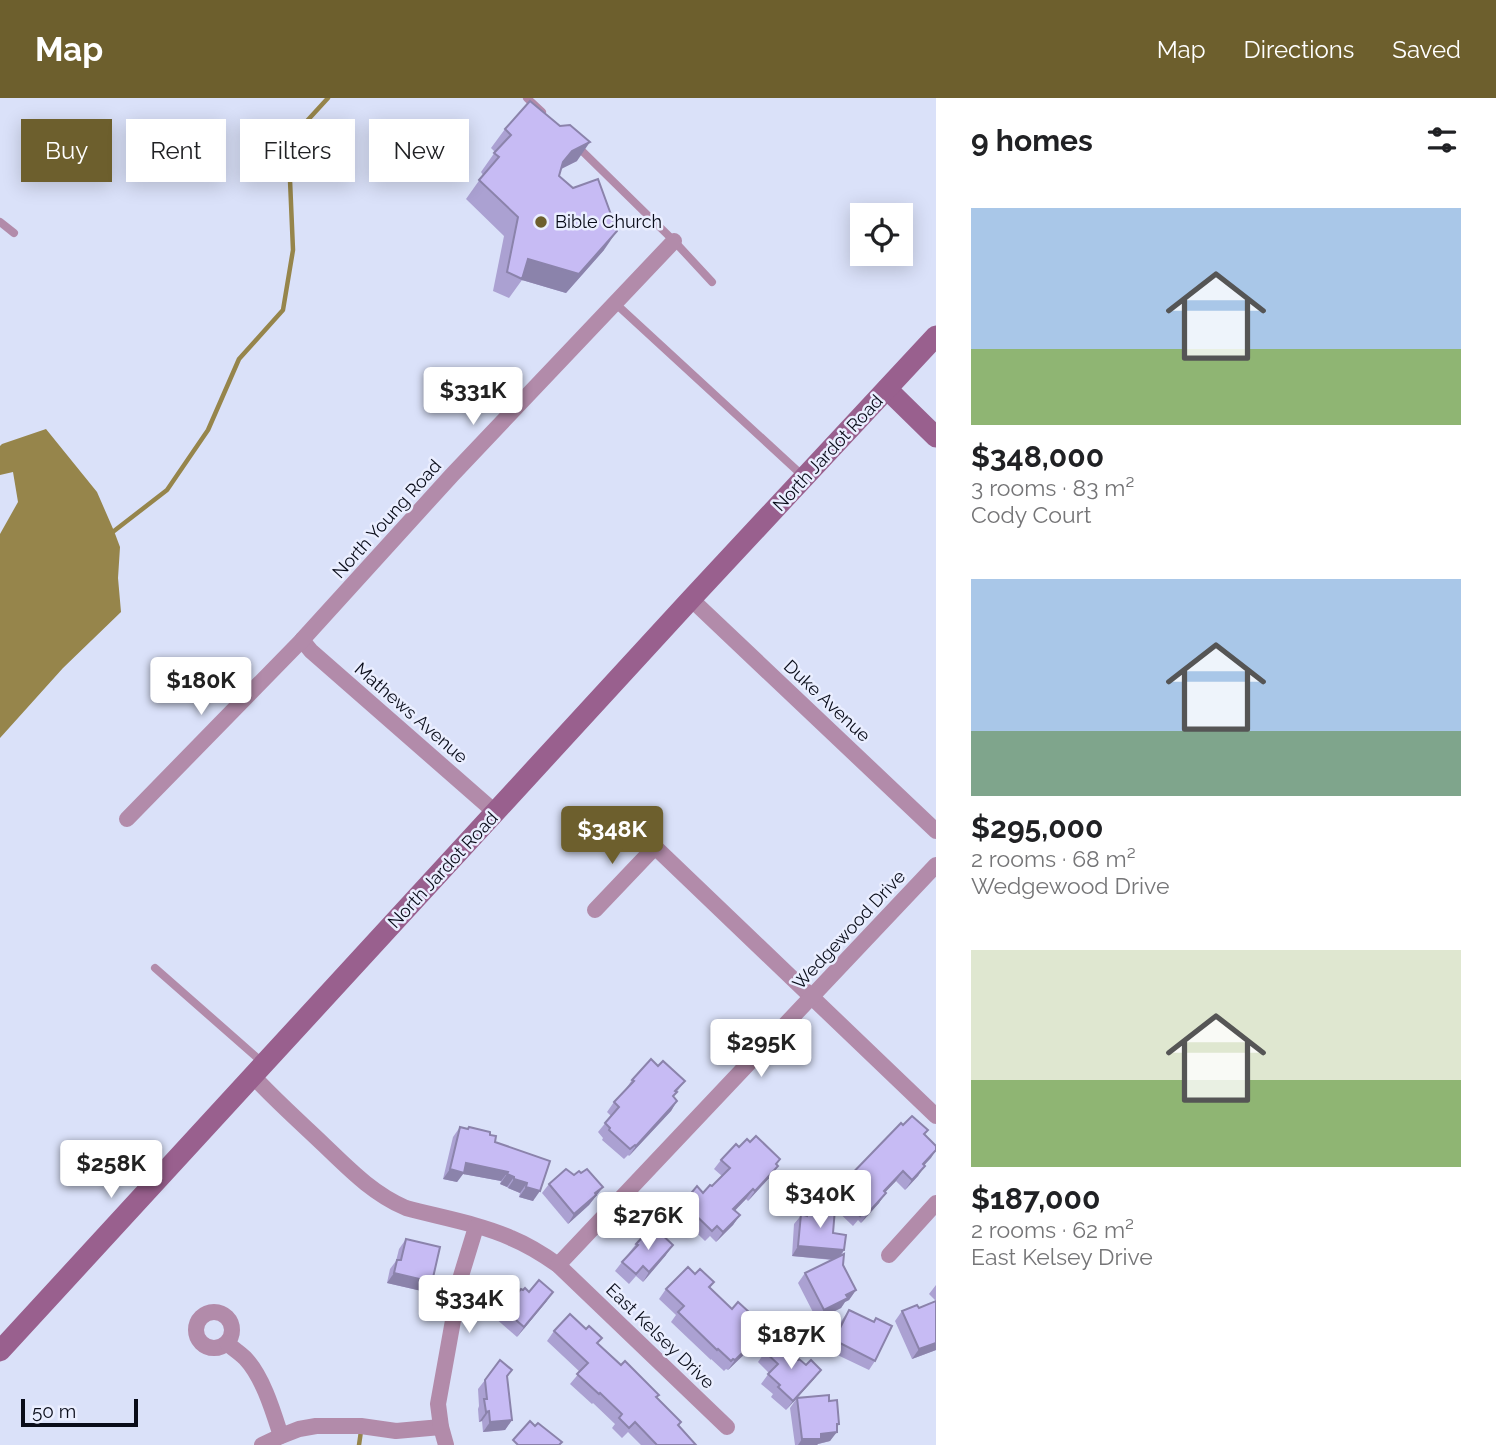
<!DOCTYPE html>
<html lang="en">
<head>
<meta charset="utf-8">
<style>
	:root { --surface:#fff; --page:#f6f6f6; --text:#202124; --muted:#757577; --accent:#6d5f2d }
	body { margin:0; font-family:Raleway,sans-serif; background:var(--page); color:var(--text); height:100vh; display:flex; flex-direction:column; font-size:26px; white-space:nowrap }
	* { box-sizing:border-box; margin:0 }
	p { font-size:23px; color:var(--muted) }
	.icon { flex:none; width:38px; height:38px; fill:none; stroke:currentColor; stroke-width:2; stroke-linecap:round; stroke-linejoin:round }
	.map { position:relative; flex:1; overflow:hidden }
	.side { display:flex; flex-direction:column; background:var(--surface); width:560px }
	.side>* { flex:none }
	.banner { position:absolute; left:21px; top:21px; width:665px; height:63px; display:flex; gap:14px }
	.fabs { position:absolute; left:850px; top:105px; display:grid; gap:14px }
	.fabs a { display:grid; place-items:center; width:63px; height:63px; border-radius:0px; background:var(--surface); box-shadow:0 4px 18px #0003; font-size:35px }
	.scale { position:absolute; left:21px; bottom:18px; width:117px; box-sizing:border-box; padding-left:7px; border:4px solid #090c19; border-top:0; font-size:19px; line-height:24px; white-space:nowrap; color:#090c19; -webkit-text-stroke:5px #eaeeff; paint-order:stroke }
	.price { position:absolute; translate:-50% -60px; padding:0 16px; border-radius:7px; background:#fff; color:#222; font-size:23px; line-height:46px; filter:drop-shadow(0 2px 4px #0008) }
	.price::after { content:''; position:absolute; left:50%; top:42px; width:21px; height:16px; margin-left:-10px; background:inherit; clip-path:polygon(0 0,100% 0,50% 100%) }
	.price.selected { background:var(--accent); color:#fff }
	ul { padding:0; list-style:none }
	li { display:grid; align-content:center; gap:14px; height:371px; padding:0 35px }
	li span { display:grid; place-items:center; height:217px; border-radius:0px; color:#555 }
	li>.icon { margin-inline-start:auto }
	span .icon { width:126px; height:126px; fill:#fffc; stroke-width:1 }
	li b { font-size:30px }
	h2 { display:flex; justify-content:space-between; align-items:center; height:84px; padding:0 35px; font-size:30px }
	.chip { padding:0 24px; border-radius:0px; background:var(--surface); box-shadow:0 4px 18px #0003; font-size:24px; line-height:63px }
	.chip.selected { background:var(--accent); color:#fff }
	header { display:flex; align-items:center; gap:42px; box-sizing:border-box; height:98px; padding:0 35px; background:var(--accent); color:#fff }
	header strong { font-size:33px }
	nav { display:flex; gap:38px; margin-inline-start:auto; font-size:24px }
	main { display:flex; flex:1; min-height:0 }
	.map>svg:first-child { display:block }
	.water { fill:#96854b }
	.lines { fill:none; stroke-linecap:round; stroke-linejoin:round }
	.stream { stroke:#96854b; stroke-width:4.5 }
	.lane { stroke:#b28baa; stroke-width:8 }
	.street { stroke:#b28baa; stroke-width:16 }
	.secondary { stroke:#99608e; stroke-width:21 }
	.wall { fill:#aba1d2 }
	.shaded-wall { fill:#8b83ab }
	.building { fill:#c7bbf4; stroke:#8b83ab; stroke-width:2 }
	.poi-dot { fill:#6d5f2d; stroke:#eaeeff; stroke-width:2.5 }
	.labels { text-anchor:middle; stroke-width:5; stroke-linejoin:round; paint-order:stroke }
	.poi-label { font-size:18px; fill:#090c19; stroke:#eaeeff; text-anchor:start }
	.street-label { font-size:18px; fill:#090c19; stroke:#eaeeff }
</style>
</head>
<body>
<header>
<strong>Map</strong>
<nav><a>Map</a><a>Directions</a><a>Saved</a></nav>
</header>
<main>
<div class="map">
<svg width="936" height="1347" viewBox="0 0 936 1347">
	<rect width="100%" height="100%" fill="#dae1f9"/>
	<!-- water -->
	<polygon class="water" points="46,331 97,394 114,433 120,449 118,480 121,514 63,570 0,640 0,436 18,404 13,374 0,377 0,348 2,346"/>
	<g class="lines">
		<!-- stream -->
		<g class="stream">
			<polyline points="114,433 167,392 208,332 239,261 283,212 293,152 290,82 295,36 328,0"/>
			<polyline points="359,1347 361,1333"/>
		</g>
		<!-- lane -->
		<g class="lane">
			<polyline points="527,0 542,14"/>
			<polyline points="576,47 674,143 712,184"/>
			<polyline points="0,124 14,135"/>
			<polyline points="616,206 803,378"/>
			<polyline points="155,870 262,964"/>
		</g>
		<!-- street -->
		<g class="street">
			<polyline points="691,501 936,733"/>
			<polyline points="302,542 311,553 496,715"/>
			<polyline points="127,721 302,542 452,377 674,143"/>
			<polyline points="595,812 655,749 936,1018"/>
			<path d="M 253,978 C 275,1002 300,1024 324,1047 C 349,1071 373,1096 406,1110 C 439,1119 480,1126 511,1140 C 528,1147 544,1157 558,1167 L 727,1329"/>
			<polyline points="889,1157 936,1105"/>
			<polyline points="558,1167 936,767"/>
			<circle cx="214" cy="1232" r="18"/>
			<path d="M 227,1245 C 232,1250 239,1254 245,1260 C 263,1279 273,1313 281,1338"/>
			<polyline points="262,1347 281,1338 299,1331 316,1328 361,1328 396,1333 441,1329"/>
			<polyline points="446,1347 441,1329 438,1306 461,1178 476,1129"/>
		</g>
		<!-- secondary -->
		<g class="secondary">
			<polyline points="887,291 936,339"/>
			<polyline points="0,1253 691,501 936,238"/>
		</g>
	</g>
	<!-- wall -->
	<g class="wall">
		<polygon points="505,31 577,63 561,71 559,78 604,152 566,195 522,182 509,200 493,193 504,138 466,101 483,77 481,74 495,54 491,50"/>
		<polygon points="658,968 685,983 673,999 677,1003 671,1013 629,1058 628,1057 624,1061 602,1042 603,1040 598,1034 611,1018 607,1014 614,1004 625,992 632,982"/>
		<polygon points="903,1027 928,1032 924,1037 936,1048 936,1053 924,1067 918,1078 905,1092 896,1083 885,1094 879,1105 861,1125 858,1122 853,1128 832,1108 839,1099 836,1096 842,1086"/>
		<polygon points="460,1029 467,1031 469,1029 490,1037 495,1044 550,1063 533,1103 519,1099 520,1095 508,1090 507,1089 500,1086 501,1083 463,1076 457,1084 443,1081 453,1039"/>
		<polygon points="739,1049 778,1068 771,1078 748,1103 746,1101 735,1112 740,1117 733,1127 716,1144 710,1138 705,1143 676,1115 683,1105 703,1095 712,1088 722,1078 714,1071 721,1062"/>
		<polygon points="581,1075 603,1089 589,1107 568,1126 542,1095 549,1086"/>
		<polygon points="808,1109 833,1135 844,1152 841,1158 843,1167 856,1192 849,1202 845,1204 841,1210 817,1222 798,1185 805,1175 832,1162 792,1158 794,1126"/>
		<polygon points="406,1141 432,1184 426,1194 387,1185 390,1171 396,1163 399,1151"/>
		<polygon points="636,1146 666,1157 643,1184 636,1178 629,1186 615,1173"/>
		<polygon points="695,1176 714,1184 710,1190 732,1211 749,1214 745,1220 762,1236 755,1246 728,1272 726,1271 724,1273 711,1261 711,1262 671,1224 676,1217 659,1201 666,1191"/>
		<polygon points="936,1187 936,1252 912,1261 895,1223 902,1213 919,1210 936,1203 929,1196"/>
		<polygon points="529,1194 553,1194 546,1204 517,1239 494,1219 501,1209 515,1198"/>
		<polygon points="849,1212 874,1224 876,1220 875,1263 869,1272 827,1252 842,1222"/>
		<polygon points="554,1233 598,1246 657,1299 681,1324 679,1328 696,1347 641,1347 628,1334 622,1340 612,1330 615,1326 593,1305 592,1306 570,1286 580,1274 547,1243"/>
		<polygon points="765,1254 814,1281 786,1312 771,1299 773,1296 761,1286 769,1275 758,1264"/>
		<polygon points="507,1279 512,1322 505,1332 483,1334 482,1323 479,1324 478,1311 479,1308 478,1291 485,1282"/>
		<polygon points="797,1300 829,1303 839,1326 830,1343 818,1346 817,1347 795,1347 790,1310"/>
	</g>
	<!-- shaded-wall -->
	<g class="shaded-wall">
		<polygon points="590,44 577,63 559,72 563,64 572,53"/>
		<polygon points="617,133 604,152 566,195 522,182 528,161"/>
		<polygon points="677,1003 671,1013 629,1058 636,1048"/>
		<polygon points="936,1052 931,1060 916,1076 923,1066"/>
		<polygon points="466,1065 508,1074 501,1083 463,1076 457,1084 443,1081 450,1071"/>
		<polygon points="778,1068 771,1078 748,1103 755,1093"/>
		<polygon points="925,1068 918,1078 905,1092 912,1082"/>
		<polygon points="903,1073 896,1083 877,1103 884,1093"/>
		<polygon points="507,1076 514,1079 507,1089 500,1086"/>
		<polygon points="514,1081 527,1085 520,1095 508,1090"/>
		<polygon points="526,1089 540,1093 533,1103 519,1099"/>
		<polygon points="603,1089 589,1107 568,1126 574,1116"/>
		<polygon points="753,1091 746,1101 727,1121 733,1111"/>
		<polygon points="886,1095 879,1105 861,1125 868,1115"/>
		<polygon points="740,1117 733,1127 716,1144 723,1134"/>
		<polygon points="673,1147 666,1157 643,1184 649,1174"/>
		<polygon points="798,1148 844,1152 837,1162 792,1158"/>
		<polygon points="394,1175 432,1184 426,1194 387,1185"/>
		<polygon points="856,1192 849,1202 845,1204 841,1210 817,1222 824,1212 846,1197"/>
		<polygon points="553,1194 546,1204 517,1239 524,1229"/>
		<polygon points="762,1236 755,1246 728,1272 735,1262"/>
		<polygon points="936,1245 936,1252 912,1261 919,1251"/>
		<polygon points="821,1272 814,1281 786,1312 793,1303"/>
		<polygon points="489,1313 482,1323 479,1324 486,1314"/>
		<polygon points="512,1322 505,1332 483,1334 490,1324"/>
		<polygon points="837,1326 839,1326 833,1334 837,1334 830,1343 818,1346 817,1347 798,1347 802,1341 821,1336"/>
	</g>
	<!-- building -->
	<g class="building">
		<polygon points="530,3 560,28 570,27 590,44 572,53 563,64 559,78 573,90 598,81 617,133 579,176 528,161 522,181 507,174 518,119 479,82 499,59 494,55 511,37 505,31"/>
		<polygon points="651,961 658,968 663,963 685,983 675,993 677,994 673,998 677,1003 636,1048 635,1047 630,1051 609,1032 610,1030 605,1025 619,1009 614,1004 634,983 632,982"/>
		<polygon points="912,1018 928,1032 924,1036 936,1048 936,1052 923,1066 925,1068 912,1082 903,1073 884,1093 886,1095 868,1115 865,1112 860,1118 839,1099 847,1090 842,1086 901,1025 903,1027"/>
		<polygon points="460,1029 468,1031 469,1029 490,1034 490,1037 496,1038 495,1044 550,1063 540,1093 526,1089 527,1085 514,1081 514,1079 507,1076 508,1074 466,1065 464,1075 450,1071"/>
		<polygon points="756,1038 780,1061 776,1066 778,1068 755,1093 753,1091 733,1111 740,1117 723,1134 717,1128 712,1133 683,1105 697,1088 703,1095 710,1087 712,1088 730,1070 721,1062 736,1046 739,1049 747,1041 750,1044"/>
		<polygon points="566,1071 574,1077 579,1073 581,1075 587,1071 603,1089 595,1095 596,1097 574,1116 549,1086"/>
		<polygon points="808,1109 835,1111 833,1135 846,1137 844,1152 798,1148 801,1116 807,1118"/>
		<polygon points="657,1132 673,1147 649,1174 643,1168 636,1176 622,1164 638,1147 636,1146 647,1134 651,1139"/>
		<polygon points="406,1141 440,1149 432,1184 394,1175 397,1162 401,1162"/>
		<polygon points="844,1156 843,1167 856,1192 846,1197 848,1200 824,1212 805,1175"/>
		<polygon points="688,1169 695,1176 700,1171 714,1184 709,1189 732,1211 738,1204 749,1214 744,1219 762,1236 735,1262 733,1261 731,1263 718,1251 717,1252 678,1214 684,1208 666,1191"/>
		<polygon points="539,1182 553,1194 524,1229 501,1209 512,1196 515,1198 521,1191 523,1192 525,1190 529,1194"/>
		<polygon points="936,1203 936,1245 919,1251 902,1213 917,1207 919,1210"/>
		<polygon points="849,1212 874,1224 876,1220 892,1228 875,1263 834,1242"/>
		<polygon points="570,1216 586,1231 589,1228 602,1240 597,1245 621,1267 625,1263 659,1297 656,1299 681,1324 678,1327 696,1347 657,1347 635,1324 629,1330 619,1320 622,1316 600,1295 599,1296 577,1276 588,1265 554,1233"/>
		<polygon points="776,1241 798,1262 799,1261 806,1267 811,1262 821,1272 793,1303 778,1289 780,1287 768,1276 778,1266 765,1254"/>
		<polygon points="500,1262 512,1272 507,1278 512,1322 490,1324 489,1313 486,1314 484,1301 487,1301 485,1282"/>
		<polygon points="829,1297 829,1303 837,1302 839,1326 837,1326 837,1334 821,1336 821,1341 802,1341 797,1300"/>
		<polygon points="530,1323 535,1328 538,1325 562,1344 559,1347 518,1347 513,1342"/>
	</g>
	<!-- markers -->
	<circle class="poi-dot" cx="541" cy="124" r="7"/>
	<g class="labels">
		<!-- poi labels -->
		<g class="poi-label">
			<text x="555" y="130">Bible Church</text>
		</g>
		<!-- street labels -->
		<g class="street-label">
			<text transform="translate(828 355) rotate(-47)" y="6">North Jardot Road</text>
			<text transform="translate(387 421) rotate(-48)" y="6">North Young Road</text>
			<text transform="translate(827 603) rotate(43)" y="6">Duke Avenue</text>
			<text transform="translate(411 615) rotate(41)" y="6">Mathews Avenue</text>
			<text transform="translate(443 772) rotate(-47)" y="6">North Jardot Road</text>
			<text transform="translate(849 832) rotate(-47)" y="6">Wedgewood Drive</text>
			<text transform="translate(660 1238) rotate(44)" y="6">East Kelsey Drive</text>
		</g>
	</g>
</svg>
<div class="fabs">
<a><svg class="icon" aria-label="locate" viewBox="0 0 24 24"><circle cx="12" cy="12" r="6"/><path d="M12 2v4M12 18v4M2 12h4M18 12h4"/></svg></a>
</div>
<div class="scale">50 m</div>
<b class="price" style="left:473px;top:329px">$331K</b>
<b class="price" style="left:201px;top:619px">$180K</b>
<b class="price selected" style="left:612px;top:768px">$348K</b>
<b class="price" style="left:761px;top:981px">$295K</b>
<b class="price" style="left:111px;top:1102px">$258K</b>
<b class="price" style="left:820px;top:1132px">$340K</b>
<b class="price" style="left:648px;top:1154px">$276K</b>
<b class="price" style="left:469px;top:1237px">$334K</b>
<b class="price" style="left:791px;top:1273px">$187K</b>
<div class="banner">
<a class="chip selected">Buy</a>
<a class="chip">Rent</a>
<a class="chip">Filters</a>
<a class="chip">New</a>
</div>
</div>
<section class="side">
<h2>9 homes<svg class="icon" aria-label="filters" viewBox="0 0 24 24"><path d="M4 7h16M4 17h16"/><circle cx="9" cy="7" r="2"/><circle cx="15" cy="17" r="2"/></svg></h2>
<ul>
<li><span style="background:linear-gradient(#a9c7e8 65%,#8fb573 0)"><svg class="icon" aria-label="home" viewBox="0 0 24 24"><path d="M3 11l9-7 9 7M6 9v11h12V9"/></svg></span><div><b>$348,000</b><p>3 rooms · 83 m²</p><p>Cody Court</p></div></li>
<li><span style="background:linear-gradient(#a9c7e8 70%,#7fa58c 0)"><svg class="icon" aria-label="home" viewBox="0 0 24 24"><path d="M3 11l9-7 9 7M6 9v11h12V9"/></svg></span><div><b>$295,000</b><p>2 rooms · 68 m²</p><p>Wedgewood Drive</p></div></li>
<li><span style="background:linear-gradient(#dfe7d0 60%,#8fb573 0)"><svg class="icon" aria-label="home" viewBox="0 0 24 24"><path d="M3 11l9-7 9 7M6 9v11h12V9"/></svg></span><div><b>$187,000</b><p>2 rooms · 62 m²</p><p>East Kelsey Drive</p></div></li>
</ul>
</section>
</main>
</body>
</html>
